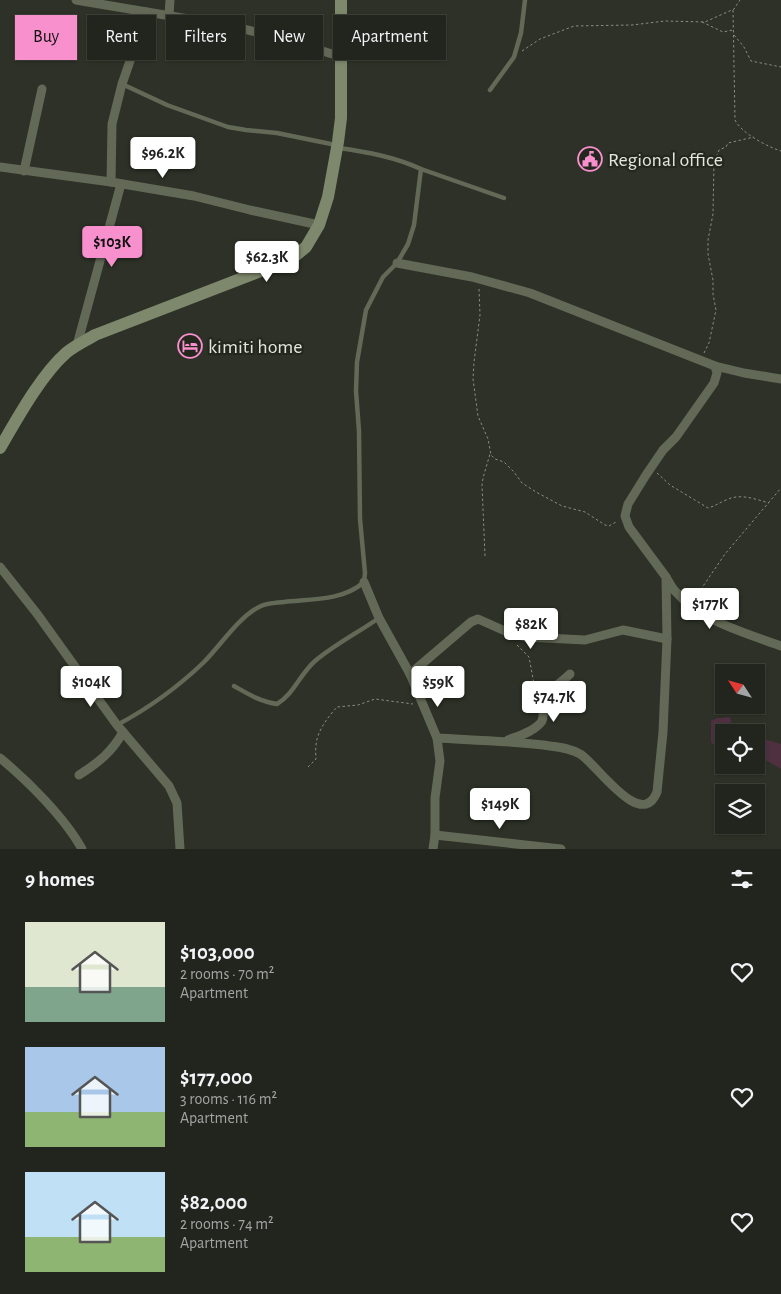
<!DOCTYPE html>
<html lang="en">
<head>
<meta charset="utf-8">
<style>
	:root { --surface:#22251d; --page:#2e312a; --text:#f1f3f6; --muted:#a2a5a4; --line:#3f423b; --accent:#f890cd }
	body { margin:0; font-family:"Alegreya Sans",sans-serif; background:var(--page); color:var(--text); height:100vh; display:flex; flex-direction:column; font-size:19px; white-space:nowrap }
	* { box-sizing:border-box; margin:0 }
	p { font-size:16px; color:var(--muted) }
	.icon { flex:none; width:28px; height:28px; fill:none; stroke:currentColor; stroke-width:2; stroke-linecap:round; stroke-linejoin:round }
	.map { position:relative; height:849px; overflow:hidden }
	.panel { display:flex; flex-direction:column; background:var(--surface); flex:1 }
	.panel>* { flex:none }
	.hud { position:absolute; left:15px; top:15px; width:500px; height:45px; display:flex; gap:10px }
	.needle { width:32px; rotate:306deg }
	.fabs { position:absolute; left:715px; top:664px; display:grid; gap:10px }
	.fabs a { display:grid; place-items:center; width:50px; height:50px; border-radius:0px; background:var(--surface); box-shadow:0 1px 4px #0004,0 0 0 1px var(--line); font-size:25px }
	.price { position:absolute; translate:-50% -42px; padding:0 11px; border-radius:5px; background:#fff; color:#222; font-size:16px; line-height:32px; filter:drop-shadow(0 1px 2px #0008) }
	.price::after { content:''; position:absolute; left:50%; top:30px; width:15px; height:11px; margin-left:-8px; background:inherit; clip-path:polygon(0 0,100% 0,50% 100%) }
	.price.active { background:var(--accent); color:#111 }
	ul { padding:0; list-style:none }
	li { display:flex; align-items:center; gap:15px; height:125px; padding:0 25px }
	li span { display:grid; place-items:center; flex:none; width:140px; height:100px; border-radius:0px; color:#555 }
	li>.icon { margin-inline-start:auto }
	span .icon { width:60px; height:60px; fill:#fffc; stroke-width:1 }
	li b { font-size:21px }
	h2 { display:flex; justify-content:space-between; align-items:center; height:60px; padding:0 25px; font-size:21px }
	.pill { padding:0 18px; border-radius:0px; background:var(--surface); box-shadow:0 1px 4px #0004,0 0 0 1px var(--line); font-size:18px; line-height:45px }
	.pill.active { background:var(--accent); color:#111 }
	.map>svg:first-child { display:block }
	.green { fill:#4e3041 }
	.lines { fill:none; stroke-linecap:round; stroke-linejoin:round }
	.path { stroke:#898d84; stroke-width:1; stroke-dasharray:2.5 2.5; stroke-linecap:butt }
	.lane { stroke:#626956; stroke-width:4.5 }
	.street { stroke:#626956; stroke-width:9 }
	.secondary { stroke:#7e886c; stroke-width:12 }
	.labels { text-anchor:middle; stroke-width:4.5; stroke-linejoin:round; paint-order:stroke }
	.poi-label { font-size:20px; fill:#e3e6df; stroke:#23271d; text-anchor:start }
</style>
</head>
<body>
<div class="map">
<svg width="781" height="849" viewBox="0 0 781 849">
	<rect width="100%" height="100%" fill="#2d3127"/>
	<!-- green -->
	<g class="green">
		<polygon points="730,717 732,725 739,732 724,732 724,755 711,742 711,721 718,718"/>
		<polygon points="756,739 764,739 781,744 781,769 762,758 756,758"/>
	</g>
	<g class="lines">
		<!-- path -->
		<g class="path">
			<path d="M 733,10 L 735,120 C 741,133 768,147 781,151"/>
			<polyline points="702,22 723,32 733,30"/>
			<polyline points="734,35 744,47 751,61 781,67"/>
			<polyline points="522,51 540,39 574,26 632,25 665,21 705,22 734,9 740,0"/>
			<polyline points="479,289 480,315 474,362 473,379 478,416 488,439 491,455 495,459 504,462 514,472 522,483 536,492 562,506 585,512 605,525 609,526 616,522"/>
			<polyline points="704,353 709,343 716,310 713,294 713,280 708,254 708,240 713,214 714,163 719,150 726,147 728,143 754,137"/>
			<path d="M 657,473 L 670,485 L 708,508 C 715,506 719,503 726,500 C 740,493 755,499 769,503"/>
			<polyline points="485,556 482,485 483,478 490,454"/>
			<polyline points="695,598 725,554 781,488"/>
			<polyline points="517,645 529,657 536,695"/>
			<path d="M 308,767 L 316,759 C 316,755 315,751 316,747 C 316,732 328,717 337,707 L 358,705 L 375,699 L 413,704"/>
		</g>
		<!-- lane -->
		<g class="lane">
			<polyline points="122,84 167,105 228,127 246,130 277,133 336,145"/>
			<polyline points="490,90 514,57 521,33 525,0"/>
			<polyline points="421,169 504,198"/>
			<path d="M 234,686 C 248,694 261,702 277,704 C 294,694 300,674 315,661 C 334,645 359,632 379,618"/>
			<path d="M 117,725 C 149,708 178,687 204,662 C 221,645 239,616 261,606 C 268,603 276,603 284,602 C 310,599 343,601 364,582 L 365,573 L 360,519 L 359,431 L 356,391 L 357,362 L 366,310 L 383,277 L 397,263 L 408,244 L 414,225 L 421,169 C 395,157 367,152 339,148"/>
		</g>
		<!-- street -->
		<g class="street">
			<polyline points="76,0 236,27 283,39 342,57"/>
			<polyline points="169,15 170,0"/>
			<polyline points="0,167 111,182 194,196 250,210 319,225"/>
			<polyline points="24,171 42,89"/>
			<polyline points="111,182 112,124 122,84 147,12"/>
			<polyline points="397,263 472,277 530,293 715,366 744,373 781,379"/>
			<polyline points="77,345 121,184"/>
			<polyline points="0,567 38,615 117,725 169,786 177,803 180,849"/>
			<path d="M 666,577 C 669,582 672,589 677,593 C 701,621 748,634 781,646"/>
			<polyline points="364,582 379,618 410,674 437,738 440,761 435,798 435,835 433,849"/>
			<polyline points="410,674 471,622 478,619 505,631 525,637 585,640 623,630 667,639"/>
			<path d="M 437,738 C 472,740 508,741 543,745 C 555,747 569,747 580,754 C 596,763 641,832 657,792 L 663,732 L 667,639 L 666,577 L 629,527 L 625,516 L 628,504 L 646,475 L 663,450 L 676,437 L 714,383 L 717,373 L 715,366"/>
			<path d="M 508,740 C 518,736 536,731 542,721 C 545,715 541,708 543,702 C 547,691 562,682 570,674"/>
			<path d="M 0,758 C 28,781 65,818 82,849"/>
			<path d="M 79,775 C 98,763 112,752 123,732"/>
			<polyline points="435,835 561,849"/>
		</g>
		<!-- secondary -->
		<path class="secondary" d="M 0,448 C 17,419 41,375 66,353 C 74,346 85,341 95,335 L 279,264 L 295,256 L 306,247 L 319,225 L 328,197 L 338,142 L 341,118 L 341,0"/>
	</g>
	<!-- icons -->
	<defs>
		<g id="civic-ring" transform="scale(1.25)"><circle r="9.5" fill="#23271d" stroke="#f890cd" stroke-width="1.5"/><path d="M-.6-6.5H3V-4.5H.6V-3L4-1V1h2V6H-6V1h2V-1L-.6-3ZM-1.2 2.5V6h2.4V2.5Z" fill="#f890cd"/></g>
		<g id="hotel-ring" transform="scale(1.25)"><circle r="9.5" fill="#23271d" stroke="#f890cd" stroke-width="1.5"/><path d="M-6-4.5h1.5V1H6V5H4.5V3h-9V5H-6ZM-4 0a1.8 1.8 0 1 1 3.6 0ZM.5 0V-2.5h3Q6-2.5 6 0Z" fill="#f890cd"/></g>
	</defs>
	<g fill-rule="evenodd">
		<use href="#civic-ring" x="590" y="159"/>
		<use href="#hotel-ring" x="190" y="346"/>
	</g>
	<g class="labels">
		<!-- poi labels -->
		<g class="poi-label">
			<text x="608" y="166">Regional office</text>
			<text x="208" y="353">kimiti home</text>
		</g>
	</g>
</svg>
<div class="fabs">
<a><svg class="needle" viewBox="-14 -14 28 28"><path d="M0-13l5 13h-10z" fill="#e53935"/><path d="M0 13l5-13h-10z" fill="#a2a5a4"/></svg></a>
<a><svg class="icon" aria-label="locate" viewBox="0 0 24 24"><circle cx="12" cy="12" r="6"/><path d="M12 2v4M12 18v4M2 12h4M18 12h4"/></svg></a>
<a><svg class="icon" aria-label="layers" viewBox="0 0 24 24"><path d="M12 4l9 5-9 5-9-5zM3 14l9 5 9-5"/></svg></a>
</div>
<b class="price" style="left:163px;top:179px">$96.2K</b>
<b class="price active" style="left:112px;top:268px">$103K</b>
<b class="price" style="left:267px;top:283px">$62.3K</b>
<b class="price" style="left:710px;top:630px">$177K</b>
<b class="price" style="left:531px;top:650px">$82K</b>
<b class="price" style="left:91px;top:708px">$104K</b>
<b class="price" style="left:438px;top:708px">$59K</b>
<b class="price" style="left:554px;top:723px">$74.7K</b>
<b class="price" style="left:500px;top:830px">$149K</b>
<div class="hud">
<a class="pill active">Buy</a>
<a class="pill">Rent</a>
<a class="pill">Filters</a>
<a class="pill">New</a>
<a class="pill">Apartment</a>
</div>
</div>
<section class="panel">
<h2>9 homes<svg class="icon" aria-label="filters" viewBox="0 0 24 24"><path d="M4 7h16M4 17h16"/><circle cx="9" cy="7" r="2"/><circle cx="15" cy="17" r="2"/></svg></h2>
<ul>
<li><span style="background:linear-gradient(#dfe7d0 65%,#7fa58c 0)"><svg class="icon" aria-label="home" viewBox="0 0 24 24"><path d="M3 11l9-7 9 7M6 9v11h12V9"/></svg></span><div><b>$103,000</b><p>2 rooms · 70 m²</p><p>Apartment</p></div><svg class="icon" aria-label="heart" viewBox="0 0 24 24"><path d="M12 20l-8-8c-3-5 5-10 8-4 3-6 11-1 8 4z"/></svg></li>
<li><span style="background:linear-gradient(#a9c7e8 65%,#8fb573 0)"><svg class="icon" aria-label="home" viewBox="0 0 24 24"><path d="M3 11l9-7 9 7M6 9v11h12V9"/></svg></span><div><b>$177,000</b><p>3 rooms · 116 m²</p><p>Apartment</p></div><svg class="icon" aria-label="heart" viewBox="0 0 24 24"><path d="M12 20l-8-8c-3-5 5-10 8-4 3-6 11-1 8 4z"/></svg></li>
<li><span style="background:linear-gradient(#bfe0f5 65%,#8fb573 0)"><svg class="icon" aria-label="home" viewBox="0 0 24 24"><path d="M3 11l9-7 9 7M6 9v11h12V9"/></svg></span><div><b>$82,000</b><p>2 rooms · 74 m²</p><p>Apartment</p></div><svg class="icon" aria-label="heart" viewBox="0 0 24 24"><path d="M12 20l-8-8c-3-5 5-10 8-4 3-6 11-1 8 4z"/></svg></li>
</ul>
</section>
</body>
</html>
